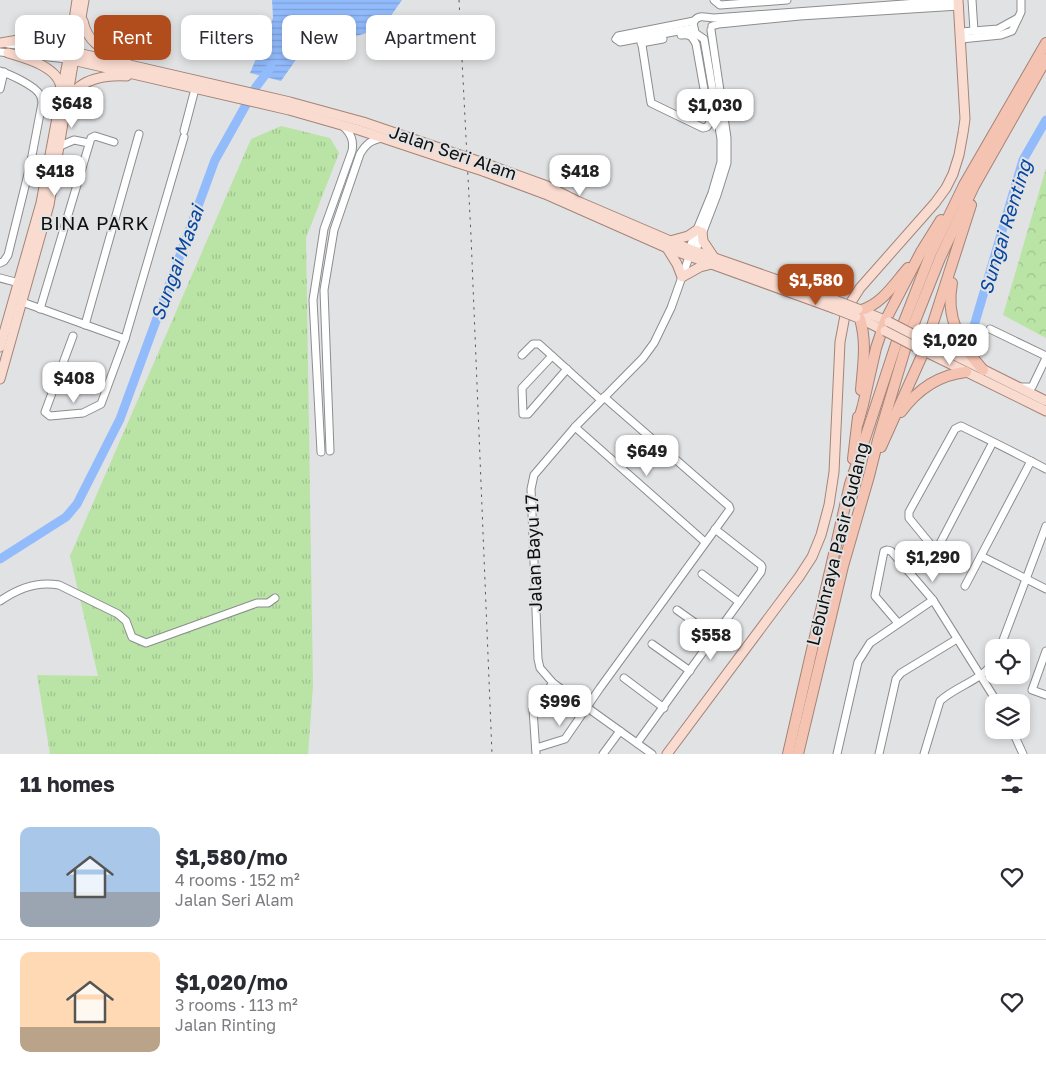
<!DOCTYPE html>
<html lang="en">
<head>
<meta charset="utf-8">
<style>
	:root { --surface:#fff; --page:#f2f2f3; --text:#2b2b33; --muted:#7c7c81; --line:#e1e1e2; --accent:#b14d1c }
	body { margin:0; font-family:"Golos Text",sans-serif; background:var(--page); color:var(--text); height:100vh; display:flex; flex-direction:column; font-size:19px; white-space:nowrap }
	* { box-sizing:border-box; margin:0 }
	p { font-size:16px; color:var(--muted) }
	.icon { flex:none; width:28px; height:28px; fill:none; stroke:currentColor; stroke-width:2; stroke-linecap:round; stroke-linejoin:round }
	.map { position:relative; height:754px; overflow:hidden }
	.details { display:flex; flex-direction:column; background:var(--surface); flex:1 }
	.details>* { flex:none }
	.banner { position:absolute; left:15px; top:15px; width:500px; height:45px; display:flex; gap:10px }
	.controls { position:absolute; left:985px; top:639px; display:grid; gap:10px }
	.controls a { display:grid; place-items:center; width:45px; height:45px; border-radius:10px; background:var(--surface); box-shadow:0 2px 8px #0003; font-size:25px }
	.price { position:absolute; translate:-50% -42px; padding:0 11px; border-radius:10px; background:#fff; color:#222; font-size:16px; line-height:32px; filter:drop-shadow(0 1px 2px #0008) }
	.price::after { content:''; position:absolute; left:50%; top:30px; width:15px; height:11px; margin-left:-8px; background:inherit; clip-path:polygon(0 0,100% 0,50% 100%) }
	.price.current { background:var(--accent); color:#fff }
	ul { padding:0; list-style:none }
	li { display:flex; align-items:center; gap:15px; height:125px; padding:0 20px }
	li+li { border-top:1px solid var(--line) }
	li span { display:grid; place-items:center; flex:none; width:140px; height:100px; border-radius:10px; color:#555 }
	li>.icon { margin-inline-start:auto }
	span .icon { width:60px; height:60px; fill:#fffc; stroke-width:1 }
	li b { font-size:21px }
	h2 { display:flex; justify-content:space-between; align-items:center; height:60px; padding:0 20px; font-size:21px }
	.chip { padding:0 18px; border-radius:10px; background:var(--surface); box-shadow:0 2px 8px #0003; font-size:18px; line-height:45px }
	.chip.current { background:var(--accent); color:#fff }
	.map>svg:first-child { display:block }
	.grass { fill:url(#grass-tufts) }
	.forest { fill:url(#forest-crowns) }
	.water { fill:url(#water-rules) }
	.lines { fill:none; stroke-linecap:round; stroke-linejoin:round }
	.river { stroke:#92bbfc; stroke-width:9 }
	.minor-casing { stroke:#8c8d8e; stroke-width:9 }
	.major-casing { stroke:#a48478; stroke-width:11 }
	.highway-casing { stroke:#a48478; stroke-width:12 }
	.minor { stroke:#fff; stroke-width:7 }
	.major { stroke:#f9dbd0; stroke-width:9 }
	.highway { stroke:#f5c3b1; stroke-width:10 }
	.rail { stroke:#5a5b5c; stroke-width:1; stroke-dasharray:2.5 5; stroke-linecap:butt }
	.major-bridge-casing { stroke:#a48478; stroke-width:11; stroke-linecap:butt }
	.major-bridge { stroke:#f9dbd0; stroke-width:9 }
	.labels { text-anchor:middle; stroke-width:4; stroke-linejoin:round; paint-order:stroke }
	.street-label { font-size:18px; fill:#0e0f0f; stroke:#e1e2e4 }
	.neighbourhood-label { font-size:19px; letter-spacing:1px; fill:#0e0f0f; stroke:#e1e2e4 }
	.water-label { font-size:19px; font-style:italic; fill:#0546a0; stroke:#e1e2e4 }
</style>
</head>
<body>
<div class="map">
<svg width="1046" height="754" viewBox="0 0 1046 754">
	<defs>
		<pattern id="grass-tufts" width="24" height="20" patternUnits="userSpaceOnUse" patternTransform="scale(1.25)"><rect width="24" height="20" fill="#bae3a6"/><path d="M3 7l-1-3M5 7V3M7 7l1-3M15 17l-1-3M17 17v-4M19 17l1-3" fill="none" stroke="#9fc28e"/></pattern>
		<pattern id="forest-crowns" width="20" height="18" patternUnits="userSpaceOnUse" patternTransform="scale(1.25)"><rect width="20" height="18" fill="#bae3a6"/><path d="M2 6a3 3 0 1 1 6 0M12 15a3 3 0 1 1 6 0" fill="none" stroke="#9fc28e"/></pattern>
		<pattern id="water-rules" width="6" height="5" patternUnits="userSpaceOnUse" patternTransform="scale(1.25)"><rect width="6" height="5" fill="#92bbfc"/><path d="M0 2.5h6" fill="none" stroke="#7da0d7"/></pattern>
	</defs>
	<rect width="100%" height="100%" fill="#e1e2e4"/>
	<!-- grass -->
	<polygon class="grass" points="281,126 330,138 339,153 306,238 313,686 308,754 50,754 37,675 98,676 70,556 251,139"/>
	<!-- forest -->
	<polygon class="forest" points="1046,168 1046,338 1003,315"/>
	<!-- water -->
	<polygon class="water" points="272,0 402,0 383,27 360,35 307,44 281,81 250,73 273,18"/>
	<g class="lines">
		<!-- river -->
		<g class="river">
			<polyline points="973,339 974,326 1023,160 1046,120"/>
			<polyline points="0,559 66,517 77,504 120,419 215,160 256,87 271,67"/>
		</g>
		<!-- minor casing -->
		<g class="minor-casing">
			<g id="minor">
				<polyline points="714,0 720,5 787,0"/>
				<polyline points="972,0 974,31"/>
				<polyline points="712,26 719,24 800,16 959,6"/>
				<path d="M 640,32 L 651,103 L 703,128 L 707,127 L 710,123 L 696,44 C 692,36 690,34 681,35"/>
				<path d="M 695,32 L 693,23 C 698,13 705,18 714,18 L 958,0"/>
				<polyline points="961,32 998,29 1018,18"/>
				<polyline points="616,39 620,42 689,29 704,39 721,139 721,162 712,193 689,249 688,260 671,308 654,343 643,358 575,427 534,475 531,489 538,659 540,668 553,683 652,754"/>
				<polyline points="616,39 618,36 694,21"/>
				<polyline points="961,39 1001,35 1012,31 1021,12 1021,0"/>
				<polyline points="641,43 663,39"/>
				<polyline points="8,44 69,51"/>
				<polyline points="0,52 68,59"/>
				<path d="M 0,71 C 9,74 36,86 40,95 C 41,96 42,102 42,103 L 30,166 L 8,255 L 4,261 L 0,263"/>
				<polyline points="0,89 4,72"/>
				<polyline points="184,131 195,89"/>
				<polyline points="60,146 74,140 89,143"/>
				<polyline points="694,255 717,195 727,163 727,138 711,30"/>
				<polyline points="0,278 23,284"/>
				<polyline points="22,302 125,339"/>
				<polyline points="40,309 91,138 95,136 114,142"/>
				<polyline points="85,325 139,134"/>
				<polyline points="990,329 1046,356"/>
				<polyline points="73,336 45,412 50,416 83,413 101,404 125,339 184,137"/>
				<polyline points="522,355 533,344 539,344 601,400"/>
				<polyline points="552,356 522,388 523,414 528,414 567,369"/>
				<polyline points="1020,387 1032,387 1046,358"/>
				<polyline points="575,427 705,542"/>
				<path d="M 993,442 L 936,551 L 909,518 L 909,512 L 955,429 L 961,426 C 989,440 1018,454 1046,469"/>
				<path d="M 330,451 L 324,290 L 334,230 L 360,154 C 366,144 371,140 382,138"/>
				<path d="M 321,452 L 313,300 L 324,229 L 352,151 C 354,140 351,134 343,126"/>
				<polyline points="981,556 1046,589"/>
				<polyline points="702,574 739,602"/>
				<polyline points="965,586 1031,461"/>
				<path d="M 0,601 C 17,589 38,581 59,585 L 118,614 L 126,621 L 132,637 L 146,643 L 257,603 L 268,603 L 275,598"/>
				<polyline points="677,610 715,637"/>
				<polyline points="898,623 875,596 884,551 887,550 891,551 933,600 997,702"/>
				<polyline points="652,644 690,671"/>
				<polyline points="1000,648 1046,526"/>
				<polyline points="1046,651 1032,690 1046,695"/>
				<polyline points="624,678 664,708"/>
				<polyline points="1012,730 1023,754"/>
				<polyline points="637,743 761,572 762,567 761,565 715,529"/>
				<polyline points="536,748 565,739 600,688 730,509 729,506 604,397"/>
				<polyline points="536,754 533,709 553,683"/>
				<polyline points="603,754 620,731"/>
				<polyline points="837,754 858,662 870,643 933,600"/>
				<polyline points="879,754 896,679 901,673 957,639"/>
				<path d="M 924,754 L 940,701 C 956,686 983,680 994,661"/>
			</g>
		</g>
		<!-- major casing -->
		<g class="major-casing">
			<g id="major">
				<path d="M 83,21 C 88,45 105,50 126,61"/>
				<polyline points="0,43 53,34 61,31 74,19"/>
				<polyline points="69,51 290,102 363,122 457,154"/>
				<path d="M 8,53 C 25,58 60,67 61,89"/>
				<polyline points="68,59 289,110 359,130 455,162"/>
				<path d="M 70,98 C 80,78 107,75 127,76"/>
				<polyline points="484,163 547,186 577,201 689,249 835,300"/>
				<polyline points="483,171 545,194 667,248 833,308"/>
				<polyline points="702,232 703,241 713,256"/>
				<polyline points="670,241 688,236 697,230"/>
				<polyline points="667,248 677,264 682,277 700,267 712,264"/>
				<polyline points="858,309 889,322"/>
				<polyline points="857,317 885,331"/>
				<polyline points="922,339 1046,401"/>
				<polyline points="0,347 41,203 68,59 77,0"/>
				<polyline points="920,349 1046,411"/>
				<polyline points="0,379 49,205 84,0"/>
				<polyline points="667,754 799,577 812,557 821,535 829,505 834,472 840,342 846,310 860,288 935,203 946,188 953,174 959,155 963,133 965,119 958,0"/>
			</g>
		</g>
		<!-- highway casing -->
		<g class="highway-casing">
			<g id="highway">
				<path d="M 952,283 C 945,318 961,345 983,370"/>
				<path d="M 861,310 C 882,304 894,284 908,268"/>
				<path d="M 860,319 C 867,343 863,365 861,390"/>
				<path d="M 901,412 C 917,390 938,375 966,372"/>
				<polyline points="858,423 863,405 876,348 885,321 921,252 941,220"/>
				<polyline points="881,447 924,351 971,205"/>
				<polyline points="853,459 858,417"/>
				<polyline points="788,754 850,484 900,332 931,253 964,185 1046,43"/>
				<polyline points="798,754 843,566 869,476 878,440 909,336 940,258 974,186 1046,59"/>
			</g>
		</g>
		<!-- minor -->
		<use href="#minor" class="minor"/>
		<!-- major -->
		<use href="#major" class="major"/>
		<!-- highway -->
		<use href="#highway" class="highway"/>
		<!-- rail -->
		<polyline class="rail" points="459,0 471,236 492,754"/>
		<!-- major-bridge casing -->
		<g class="major-bridge-casing">
			<g id="major-bridge">
				<polyline points="457,154 484,163"/>
				<polyline points="455,162 483,171"/>
				<polyline points="835,300 858,309"/>
				<polyline points="833,308 856,317"/>
				<polyline points="889,322 922,339"/>
				<polyline points="885,331 920,349"/>
			</g>
		</g>
		<!-- major-bridge -->
		<use href="#major-bridge" class="major-bridge"/>
	</g>
	<g class="labels">
		<!-- street labels -->
		<g class="street-label">
			<text transform="translate(453 153) rotate(19)" y="6">Jalan Seri Alam</text>
			<text transform="translate(838 544) rotate(-76)" y="6">Lebuhraya Pasir Gudang</text>
			<text transform="translate(534 553) rotate(-92)" y="6">Jalan Bayu 17</text>
		</g>
		<!-- neighbourhood labels -->
		<g class="neighbourhood-label">
			<text x="95" y="230">BINA PARK</text>
		</g>
		<!-- water labels -->
		<g class="water-label">
			<text transform="translate(1005 227) rotate(-73)" y="7">Sungai Renting</text>
			<text transform="translate(177 263) rotate(-70)" y="7">Sungai Masai</text>
		</g>
	</g>
</svg>
<div class="controls">
<a><svg class="icon" aria-label="locate" viewBox="0 0 24 24"><circle cx="12" cy="12" r="6"/><path d="M12 2v4M12 18v4M2 12h4M18 12h4"/></svg></a>
<a><svg class="icon" aria-label="layers" viewBox="0 0 24 24"><path d="M12 4l9 5-9 5-9-5zM3 14l9 5 9-5"/></svg></a>
</div>
<b class="price" style="left:72px;top:129px">$648</b>
<b class="price" style="left:715px;top:131px">$1,030</b>
<b class="price" style="left:55px;top:197px">$418</b>
<b class="price" style="left:580px;top:197px">$418</b>
<b class="price current" style="left:816px;top:306px">$1,580</b>
<b class="price" style="left:950px;top:366px">$1,020</b>
<b class="price" style="left:74px;top:404px">$408</b>
<b class="price" style="left:647px;top:477px">$649</b>
<b class="price" style="left:933px;top:583px">$1,290</b>
<b class="price" style="left:711px;top:661px">$558</b>
<b class="price" style="left:560px;top:727px">$996</b>
<div class="banner">
<a class="chip">Buy</a>
<a class="chip current">Rent</a>
<a class="chip">Filters</a>
<a class="chip">New</a>
<a class="chip">Apartment</a>
</div>
</div>
<section class="details">
<h2>11 homes<svg class="icon" aria-label="filters" viewBox="0 0 24 24"><path d="M4 7h16M4 17h16"/><circle cx="9" cy="7" r="2"/><circle cx="15" cy="17" r="2"/></svg></h2>
<ul>
<li><span style="background:linear-gradient(#a9c7e8 65%,#9aa5b1 0)"><svg class="icon" aria-label="home" viewBox="0 0 24 24"><path d="M3 11l9-7 9 7M6 9v11h12V9"/></svg></span><div><b>$1,580/mo</b><p>4 rooms · 152 m²</p><p>Jalan Seri Alam</p></div><svg class="icon" aria-label="heart" viewBox="0 0 24 24"><path d="M12 20l-8-8c-3-5 5-10 8-4 3-6 11-1 8 4z"/></svg></li>
<li><span style="background:linear-gradient(#ffd9b3 75%,#b9a48a 0)"><svg class="icon" aria-label="home" viewBox="0 0 24 24"><path d="M3 11l9-7 9 7M6 9v11h12V9"/></svg></span><div><b>$1,020/mo</b><p>3 rooms · 113 m²</p><p>Jalan Rinting</p></div><svg class="icon" aria-label="heart" viewBox="0 0 24 24"><path d="M12 20l-8-8c-3-5 5-10 8-4 3-6 11-1 8 4z"/></svg></li>
</ul>
</section>
</body>
</html>
